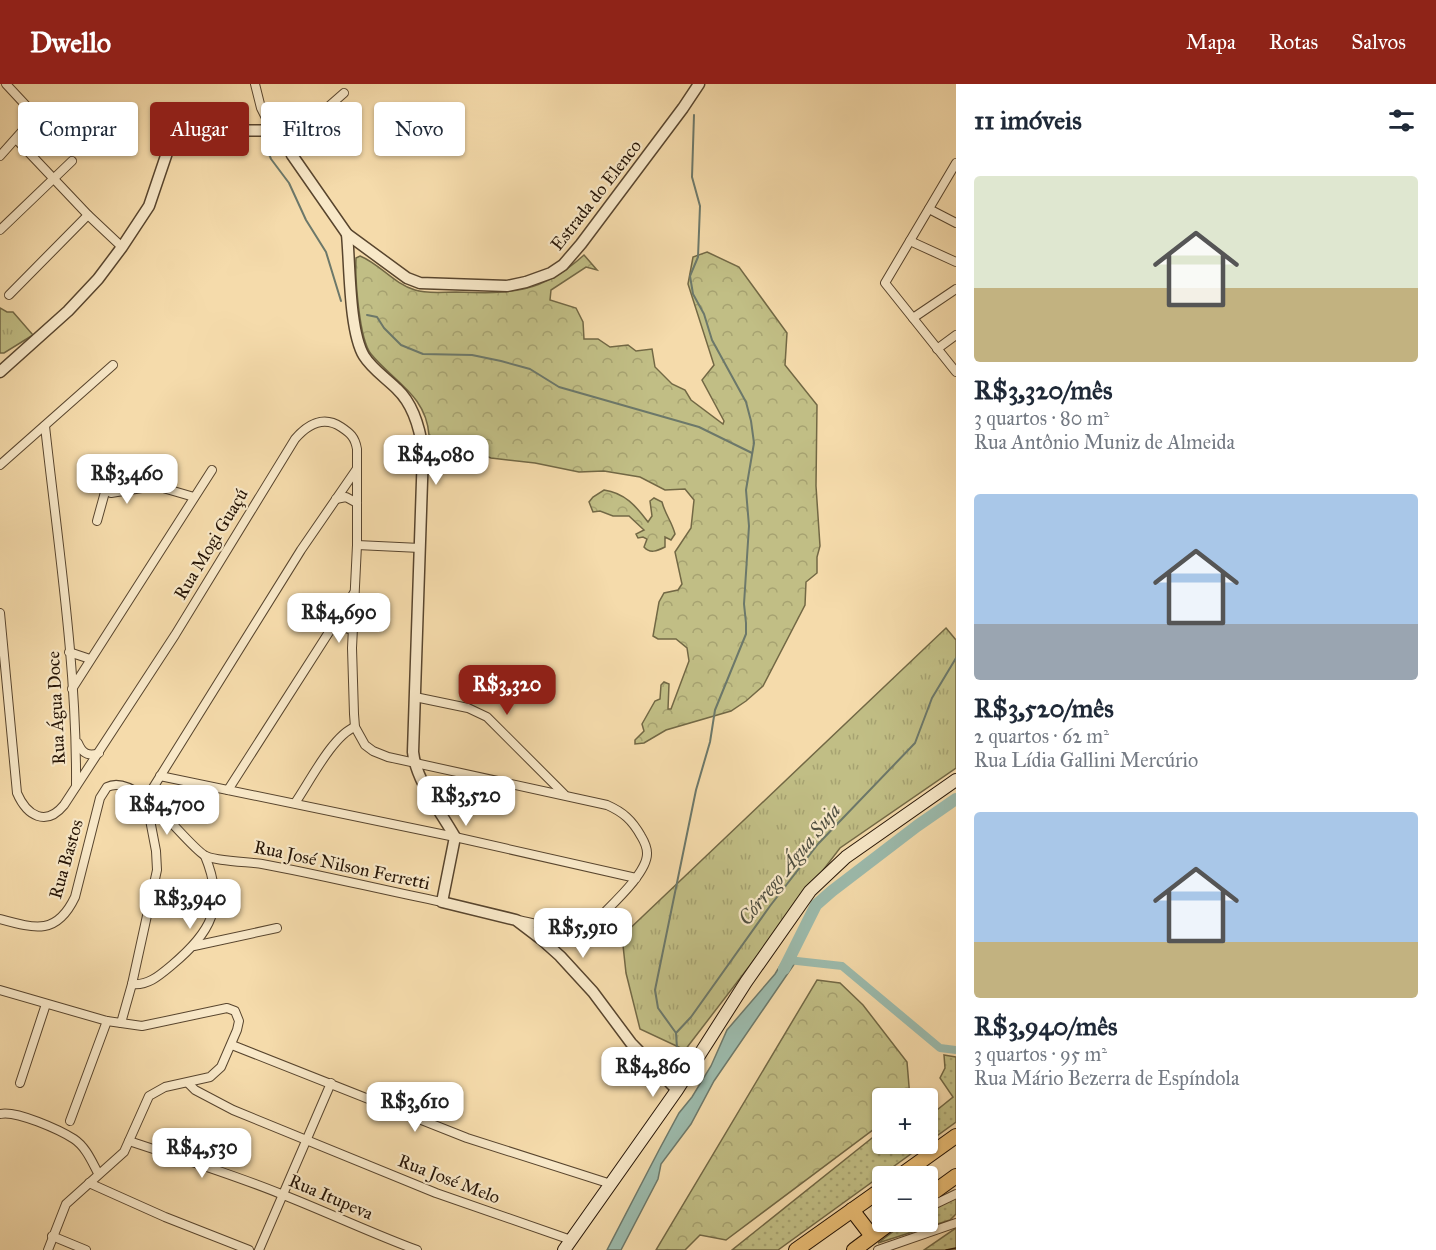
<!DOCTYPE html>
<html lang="pt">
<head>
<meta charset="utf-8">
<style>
	:root { --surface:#fff; --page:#f6f6f7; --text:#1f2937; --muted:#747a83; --accent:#8f2418 }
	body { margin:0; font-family:"IM FELL Great Primer",serif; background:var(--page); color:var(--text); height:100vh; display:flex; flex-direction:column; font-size:22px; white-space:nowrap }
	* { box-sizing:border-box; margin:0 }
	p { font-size:20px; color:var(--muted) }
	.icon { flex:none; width:33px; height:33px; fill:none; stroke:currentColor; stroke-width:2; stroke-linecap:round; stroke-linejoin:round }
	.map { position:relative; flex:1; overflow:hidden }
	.drawer { display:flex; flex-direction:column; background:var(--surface); width:480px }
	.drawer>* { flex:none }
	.hud { position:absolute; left:18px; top:18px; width:570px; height:54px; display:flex; gap:12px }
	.tools { position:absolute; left:872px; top:1004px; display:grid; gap:12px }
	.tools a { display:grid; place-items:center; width:66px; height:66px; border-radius:6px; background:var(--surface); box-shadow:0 2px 4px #0004; font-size:30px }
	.price { position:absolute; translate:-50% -51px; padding:0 14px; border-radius:12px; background:#fff; color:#222; font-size:20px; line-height:39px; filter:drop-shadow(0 2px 3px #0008) }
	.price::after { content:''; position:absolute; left:50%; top:36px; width:18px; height:14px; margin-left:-9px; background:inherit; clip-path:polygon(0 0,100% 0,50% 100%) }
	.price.on { background:var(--accent); color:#fff }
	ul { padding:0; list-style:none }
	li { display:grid; align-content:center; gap:12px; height:318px; padding:0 18px }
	li span { display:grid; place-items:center; height:186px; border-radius:6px; color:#555 }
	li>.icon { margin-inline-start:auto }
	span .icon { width:108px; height:108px; fill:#fffc; stroke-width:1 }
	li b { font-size:26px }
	h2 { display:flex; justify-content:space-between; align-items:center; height:72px; padding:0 18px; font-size:26px }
	.chip { padding:0 21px; border-radius:6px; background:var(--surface); box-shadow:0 2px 4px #0004; font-size:21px; line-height:54px }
	.chip.on { background:var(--accent); color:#fff }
	header { display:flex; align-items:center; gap:36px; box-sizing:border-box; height:84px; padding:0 30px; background:var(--accent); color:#fff }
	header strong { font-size:28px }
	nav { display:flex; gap:33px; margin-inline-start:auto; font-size:21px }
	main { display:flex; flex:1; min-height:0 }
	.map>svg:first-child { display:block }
	.grass { fill:url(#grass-dots); stroke:#726845; stroke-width:1.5 }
	.forest { fill:url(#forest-crowns); stroke:#726845; stroke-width:1.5 }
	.park { fill:url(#park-tufts); stroke:#726845; stroke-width:1.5 }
	.water { fill:#9cbbad; stroke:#6c786a; stroke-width:1.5 }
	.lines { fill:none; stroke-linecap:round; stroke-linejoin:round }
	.stream { stroke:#6c786a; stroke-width:2 }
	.canal { stroke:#9cbbad; stroke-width:8 }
	.river { stroke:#9cbbad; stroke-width:12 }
	.minor-casing { stroke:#58452e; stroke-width:10 }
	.tertiary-casing { stroke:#58452e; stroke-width:13 }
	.secondary-casing { stroke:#241305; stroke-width:14 }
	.primary-casing { stroke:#241305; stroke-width:16 }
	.minor { stroke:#f8e8c8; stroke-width:8 }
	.tertiary { stroke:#f8e8c8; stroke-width:10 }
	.secondary { stroke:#f8e8c8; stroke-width:12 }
	.primary { stroke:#eabe76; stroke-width:14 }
	.tram { stroke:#241305; stroke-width:1.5 }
	.labels { text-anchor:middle; stroke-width:4.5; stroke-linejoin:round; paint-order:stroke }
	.street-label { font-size:18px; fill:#241305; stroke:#f8e8c8 }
	.water-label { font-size:20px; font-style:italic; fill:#4e4e40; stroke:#f8e8c8 }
</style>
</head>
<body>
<header>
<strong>Dwello</strong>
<nav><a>Mapa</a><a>Rotas</a><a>Salvos</a></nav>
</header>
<main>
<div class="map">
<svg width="956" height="1166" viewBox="0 0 956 1166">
	<defs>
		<pattern id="grass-dots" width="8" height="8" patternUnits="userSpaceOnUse" patternTransform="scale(1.5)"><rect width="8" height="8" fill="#c1be85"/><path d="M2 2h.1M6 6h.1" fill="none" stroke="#a6a271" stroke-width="1.8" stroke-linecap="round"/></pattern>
		<pattern id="forest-crowns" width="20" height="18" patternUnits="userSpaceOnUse" patternTransform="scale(1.5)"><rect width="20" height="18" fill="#c1be85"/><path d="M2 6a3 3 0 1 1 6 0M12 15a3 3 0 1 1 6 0" fill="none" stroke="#a6a271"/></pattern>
		<pattern id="park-tufts" width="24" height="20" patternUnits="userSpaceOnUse" patternTransform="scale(1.5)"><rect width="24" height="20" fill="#c1be85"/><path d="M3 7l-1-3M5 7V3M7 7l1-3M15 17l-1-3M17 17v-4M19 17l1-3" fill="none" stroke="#a6a271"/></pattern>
	</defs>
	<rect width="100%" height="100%" fill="#f5dbab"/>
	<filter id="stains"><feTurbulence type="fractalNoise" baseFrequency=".00333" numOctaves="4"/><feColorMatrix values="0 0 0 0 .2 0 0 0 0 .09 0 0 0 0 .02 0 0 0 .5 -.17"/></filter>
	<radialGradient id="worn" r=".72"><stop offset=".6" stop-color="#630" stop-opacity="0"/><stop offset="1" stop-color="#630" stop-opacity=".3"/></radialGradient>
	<!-- grass -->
	<g class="grass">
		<polygon points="944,971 956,973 956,1038 927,1059 927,1034 953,1013 940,994 945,984"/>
		<polygon points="882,1046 882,1059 926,1059 778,1166 732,1166"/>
		<polygon points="956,1113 956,1130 950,1136 878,1159 907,1137 927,1137 927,1127"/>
		<polygon points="956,1144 956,1166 924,1166"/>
	</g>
	<!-- forest -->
	<g class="forest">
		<path d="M 707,168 L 739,183 L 787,249 L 785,281 L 817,321 L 816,402 L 820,462 L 817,473 L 817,489 L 806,498 L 805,521 L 763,602 L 746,617 L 731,627 L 666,646 L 644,659 L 635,660 L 635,656 L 644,647 L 642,640 L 655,617 L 660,615 L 661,601 L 664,598 L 669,600 L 668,625 L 671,625 L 689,577 L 687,564 L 676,555 L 658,555 L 653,552 L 659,518 L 664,509 L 678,506 L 682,500 L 675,468 L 691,444 L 694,416 L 685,405 L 665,406 L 640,393 L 604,387 L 579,388 L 535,379 L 491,374 L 429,351 C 426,311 394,298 371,270 C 359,255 355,194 356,174 L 360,172 C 380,180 394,200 415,206 C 427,210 443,208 456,208 C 511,210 541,210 584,171 L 597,186 L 586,183 L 551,206 L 550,216 L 576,224 L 583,238 L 584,255 L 598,255 L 610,263 L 628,261 L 636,267 L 652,265 L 655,283 L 672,300 L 685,306 L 691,316 L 723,340 L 724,337 L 702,296 L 714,281 L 688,200 L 693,173 Z"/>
		<path d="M 604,406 C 625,409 636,422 648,438 L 652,432 L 650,417 L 654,414 L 662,418 C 665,430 672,438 675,450 L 671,456 L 665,453 L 665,463 C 657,467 650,470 644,463 L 647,455 L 643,453 L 638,454 L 636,450 L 644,446 L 629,432 L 613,432 L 600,427 L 593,428 L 589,418 L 593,413 Z"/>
		<polygon points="817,896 840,899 863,921 907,978 910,1014 882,1014 882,1039 726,1156 700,1151 685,1166 656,1166"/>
	</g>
	<!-- park -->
	<g class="park">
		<polygon points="0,224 7,228 13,228 33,251 4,269 0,269"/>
		<polygon points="946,544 956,556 956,684 840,764 685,966 640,945 626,889 622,852"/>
	</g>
	<!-- water -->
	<polygon class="water" points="796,871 795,879 714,997 691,1040 661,1080 658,1095 621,1166 607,1166 659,1066 679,1029 692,1013 711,982 727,946 775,890 786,872"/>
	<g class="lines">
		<!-- stream -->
		<g class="stream">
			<polyline points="266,63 271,75 289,99 306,136 326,168 341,217"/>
			<polyline points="367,231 377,233 384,244 401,261 423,270 472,271 501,277 530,285 559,303 699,343 752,369"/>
			<polyline points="676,949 658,924 655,906 696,706 710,658 715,626 746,550 746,539 744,520 749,442 746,406 754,359 751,337 746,318 712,256 704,230 693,210 690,192 698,173 700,122 692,93 694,31"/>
			<polyline points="678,979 676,949 691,933 770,822 818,760 915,659 932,614 956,574"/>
		</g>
		<!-- canal -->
		<polyline class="canal" points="788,876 842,882 940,964 956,966"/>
		<!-- river -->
		<polyline class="river" points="784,885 816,821 832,807 917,742 956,715"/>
		<!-- minor casing -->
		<g class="minor-casing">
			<g id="minor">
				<polyline points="255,0 261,24 272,46"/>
				<polyline points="17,56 88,131 122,163"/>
				<polyline points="287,59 344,9"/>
				<polyline points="0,72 33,35 33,29 6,0"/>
				<polyline points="956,79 885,199 956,288"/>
				<polyline points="929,125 956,139"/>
				<polyline points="0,146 72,77"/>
				<polyline points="910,157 956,178"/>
				<polyline points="9,211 88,131"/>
				<polyline points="913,234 956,205"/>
				<polyline points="937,265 956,251"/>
				<path d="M 45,342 C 58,461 77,582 76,702"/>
				<polyline points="0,381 113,281"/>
				<polyline points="84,385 139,397 194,413"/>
				<polyline points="106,405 111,409 154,402"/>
				<polyline points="336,415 346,413 357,419"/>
				<polyline points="97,437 110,390"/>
				<polyline points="357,461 420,464"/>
				<path d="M 0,529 L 17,709 C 27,732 46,743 64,721 L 175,551 L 295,355 C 307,341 323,331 341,343 C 350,349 355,353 357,365 L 357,461 L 352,564 L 354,630 L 355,643 L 365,661 L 373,667 L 388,673 L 607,721 C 623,728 632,736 641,752 C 644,757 647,763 647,769 C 648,789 610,822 597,836 C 573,852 544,841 518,836"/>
				<polyline points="329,546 339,542 352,546"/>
				<polyline points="69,568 90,575"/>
				<polyline points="72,605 212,386"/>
				<polyline points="415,613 468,624 487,633 564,710"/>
				<path d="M 78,659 C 82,669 88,673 99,669"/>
				<polyline points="160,692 455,753 636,794"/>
				<polyline points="228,706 354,509"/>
				<polyline points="146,715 301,466 356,386"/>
				<path d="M 295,719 C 309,699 333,651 355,643"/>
				<path d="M 0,835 C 36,845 57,851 75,813 L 100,714 L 107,703 C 137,688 182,756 204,771 C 212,777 250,778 262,780 C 322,791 382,806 442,818"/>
				<polyline points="194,862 277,844"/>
				<path d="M 132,900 C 148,902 160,891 172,881 C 211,848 226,823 205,772"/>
				<polyline points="0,906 107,937 142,942 227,924 235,927 239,937 237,946 221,983 210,993 165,1003 149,1012 124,1068 66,1120 48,1166"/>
				<polyline points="121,939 132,900 157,786 156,767 146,715"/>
				<polyline points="232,961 467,1054 611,1100"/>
				<polyline points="20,999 46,920"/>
				<polyline points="188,999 195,1006 233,1026 436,1109 571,1156"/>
				<path d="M 0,1030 C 16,1026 60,1046 74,1055 C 86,1063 92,1078 98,1089"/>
				<polyline points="70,1037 107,937"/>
				<path d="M 129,1057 C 180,1074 232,1090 281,1110 C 327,1128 371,1149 417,1166"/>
				<polyline points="89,1099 165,1133 249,1166"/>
				<polyline points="927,1124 956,1110"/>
				<polyline points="52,1152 86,1166"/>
				<polyline points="259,1166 331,999"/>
				<polyline points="878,1166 956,1139"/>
			</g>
		</g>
		<!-- tertiary casing -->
		<g class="tertiary-casing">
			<g id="tertiary">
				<path d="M 347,150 C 350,181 349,247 364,272 C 372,285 386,294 397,305 C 413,320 420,345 423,367 L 413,668 C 416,697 441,728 455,753 L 442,818 L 516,836 L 541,855 L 560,872 L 593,908 L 631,959 L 677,1006"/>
				<path d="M 0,288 L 68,227 L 98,195 L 122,163 L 149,122 L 170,60 C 192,42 243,48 272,46 L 287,59 L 292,71 L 347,150 L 407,194 L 420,199 L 507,202 L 526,198 L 551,189 L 563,181 L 581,160 L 683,24 L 699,0"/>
			</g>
		</g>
		<!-- secondary casing -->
		<g class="secondary-casing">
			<polyline id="secondary" points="564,1166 677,1006 746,898 810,807 846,773 956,696"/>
		</g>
		<!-- primary casing -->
		<g class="primary-casing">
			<g id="primary">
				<polyline points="900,1092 956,1052"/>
				<polyline points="927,1113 956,1092"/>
				<polyline points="852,1126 872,1152"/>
				<polyline points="796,1166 882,1105"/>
				<polyline points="854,1166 893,1137"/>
			</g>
		</g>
		<!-- minor -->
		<use href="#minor" class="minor"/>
		<!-- tertiary -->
		<use href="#tertiary" class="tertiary"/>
		<!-- secondary -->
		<use href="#secondary" class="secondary"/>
		<!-- primary -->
		<use href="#primary" class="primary"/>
		<!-- tram -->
		<polyline class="tram" points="946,1166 956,1164"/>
	</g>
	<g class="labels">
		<!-- street labels -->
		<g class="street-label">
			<text transform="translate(596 111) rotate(-52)" y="6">Estrada do Elenco</text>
			<text transform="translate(211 460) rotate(-59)" y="6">Rua Mogi Guaçú</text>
			<text transform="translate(56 624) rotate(-93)" y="6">Rua Água Doce</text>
			<text transform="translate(66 775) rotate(-74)" y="6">Rua Bastos</text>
			<text transform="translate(342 781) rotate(12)" y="6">Rua José Nilson Ferretti</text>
			<text transform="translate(449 1095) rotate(21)" y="6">Rua José Melo</text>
			<text transform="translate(331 1113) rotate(23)" y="6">Rua Itupeva</text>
		</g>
		<!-- water labels -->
		<g class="water-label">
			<text transform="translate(789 780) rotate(-51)" y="7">Córrego Água Suja</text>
		</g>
	</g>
	<rect width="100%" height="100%" filter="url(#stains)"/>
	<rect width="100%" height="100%" fill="url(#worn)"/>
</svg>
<div class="tools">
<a>+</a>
<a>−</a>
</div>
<b class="price" style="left:436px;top:402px">R$4,080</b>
<b class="price" style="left:127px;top:421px">R$3,460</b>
<b class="price" style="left:339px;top:560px">R$4,690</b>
<b class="price on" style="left:507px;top:632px">R$3,320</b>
<b class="price" style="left:466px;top:743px">R$3,520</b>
<b class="price" style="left:167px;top:752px">R$4,700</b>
<b class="price" style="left:190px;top:846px">R$3,940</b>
<b class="price" style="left:583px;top:875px">R$5,910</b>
<b class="price" style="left:653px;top:1014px">R$4,860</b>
<b class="price" style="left:415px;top:1049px">R$3,610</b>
<b class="price" style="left:202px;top:1095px">R$4,530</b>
<div class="hud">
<a class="chip">Comprar</a>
<a class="chip on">Alugar</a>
<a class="chip">Filtros</a>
<a class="chip">Novo</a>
</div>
</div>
<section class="drawer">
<h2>11 imóveis<svg class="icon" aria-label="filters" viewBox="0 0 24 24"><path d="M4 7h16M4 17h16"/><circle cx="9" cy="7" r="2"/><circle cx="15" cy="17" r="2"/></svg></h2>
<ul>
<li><span style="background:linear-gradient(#dfe7d0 60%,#c2b280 0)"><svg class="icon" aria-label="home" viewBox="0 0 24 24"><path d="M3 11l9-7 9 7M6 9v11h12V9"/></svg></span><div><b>R$3,320/mês</b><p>3 quartos · 80 m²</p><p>Rua Antônio Muniz de Almeida</p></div></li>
<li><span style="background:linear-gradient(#a9c7e8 70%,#9aa5b1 0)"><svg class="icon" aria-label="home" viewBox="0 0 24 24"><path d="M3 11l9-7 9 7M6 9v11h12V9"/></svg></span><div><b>R$3,520/mês</b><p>2 quartos · 62 m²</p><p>Rua Lídia Gallini Mercúrio</p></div></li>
<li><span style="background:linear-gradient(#a9c7e8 70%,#c2b280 0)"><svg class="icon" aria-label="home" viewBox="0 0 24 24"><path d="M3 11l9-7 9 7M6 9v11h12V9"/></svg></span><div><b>R$3,940/mês</b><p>3 quartos · 95 m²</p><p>Rua Mário Bezerra de Espíndola</p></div></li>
</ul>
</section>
</main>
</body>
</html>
